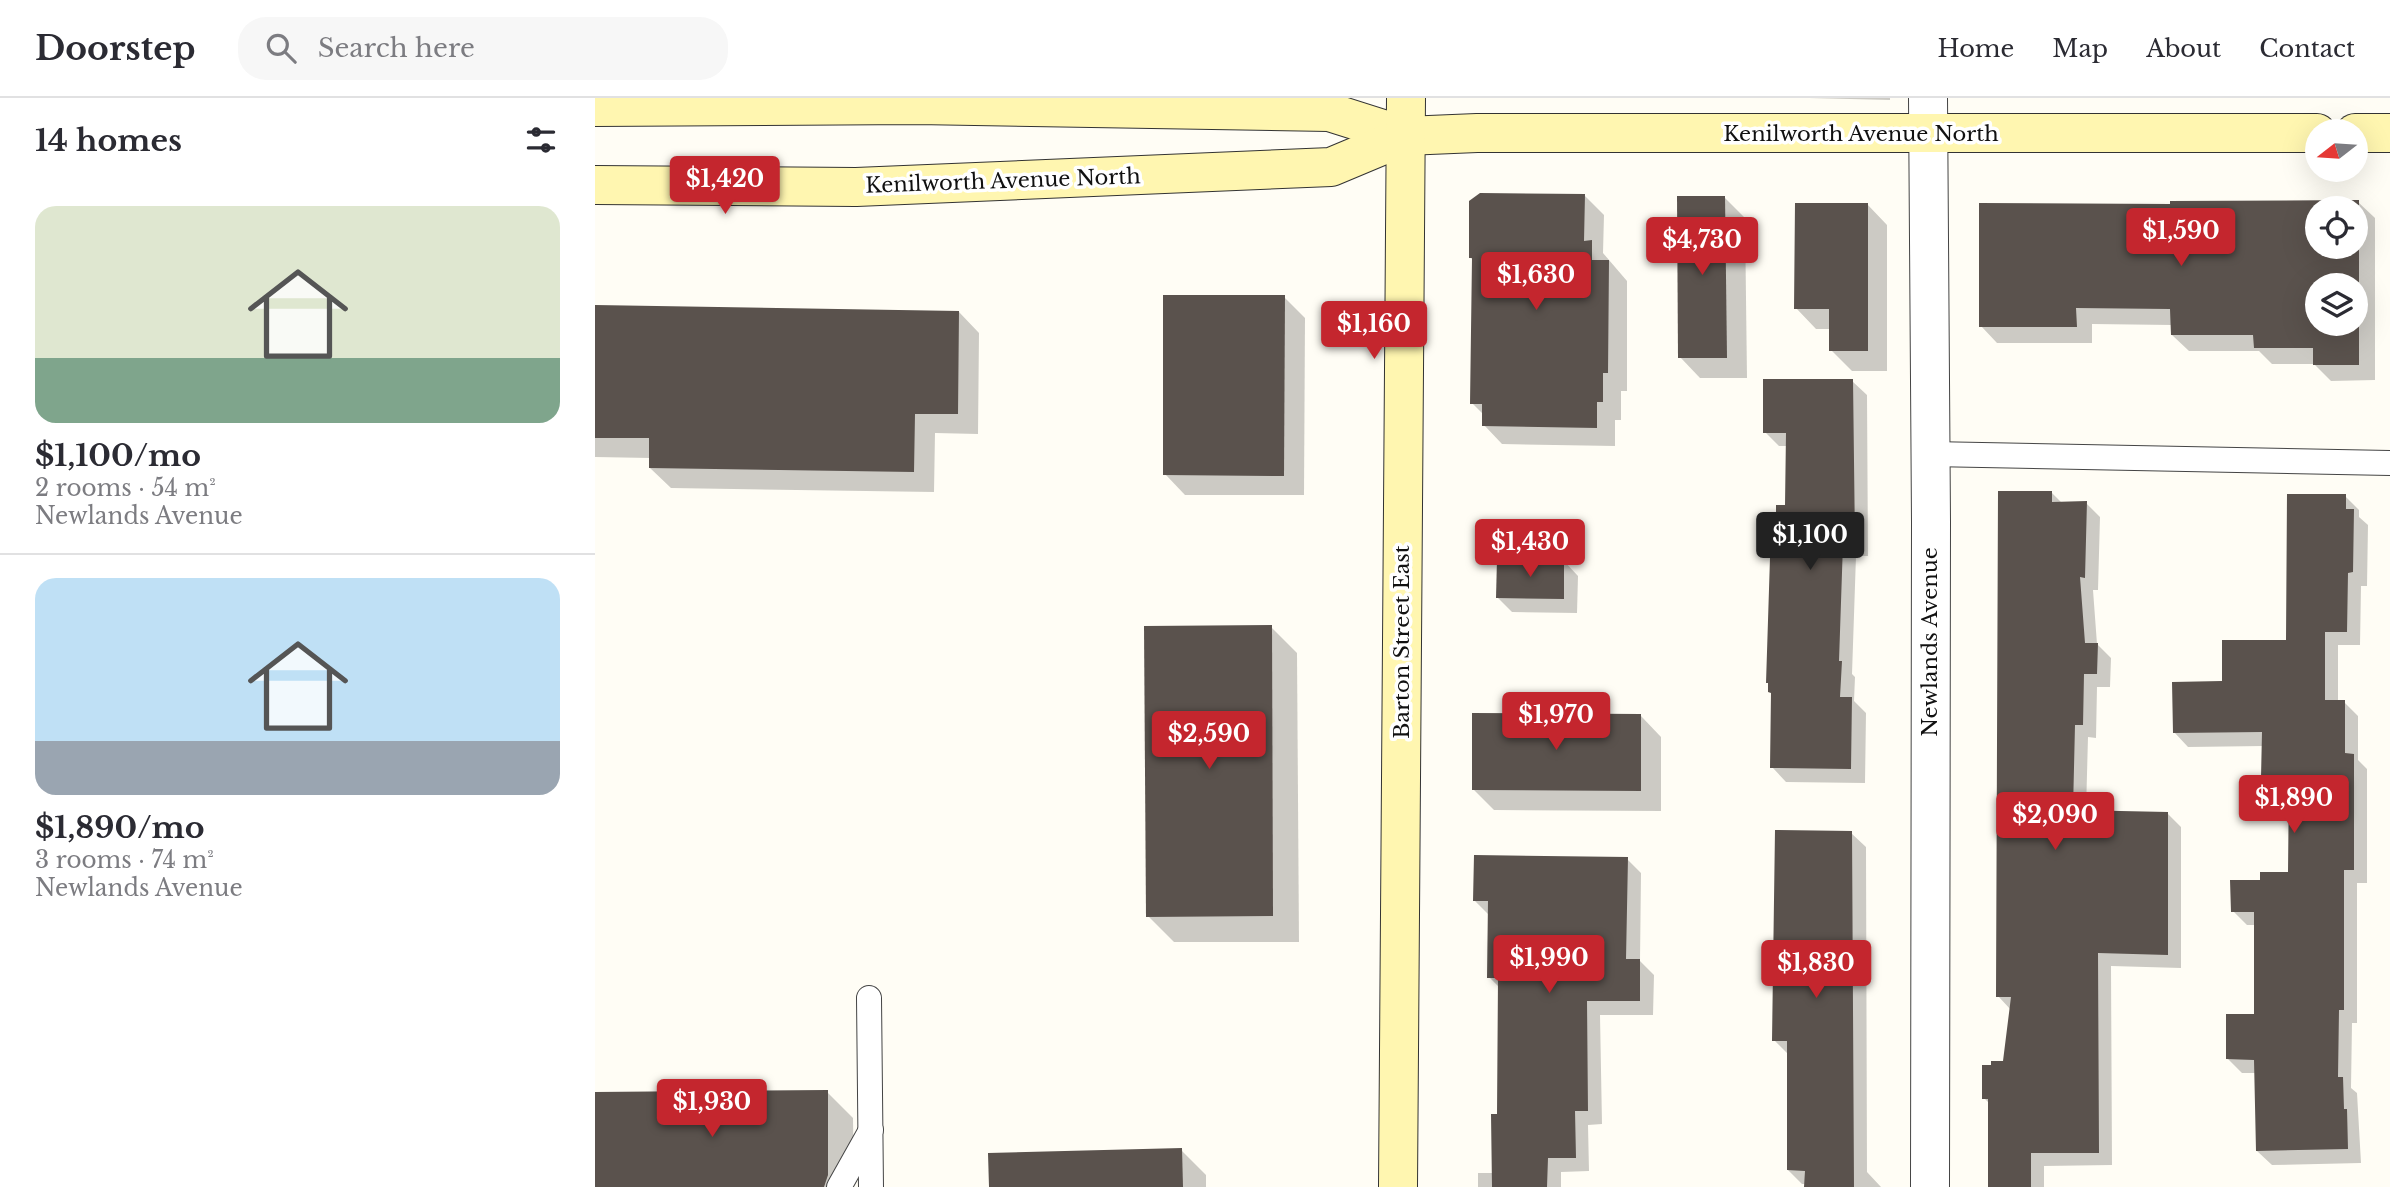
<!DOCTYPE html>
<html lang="en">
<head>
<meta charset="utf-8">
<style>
	:root { --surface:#fff; --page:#f7f7f7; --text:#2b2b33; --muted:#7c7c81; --line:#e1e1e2; --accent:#c4262e }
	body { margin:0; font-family:"Libre Baskerville",serif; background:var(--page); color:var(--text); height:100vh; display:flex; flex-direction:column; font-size:26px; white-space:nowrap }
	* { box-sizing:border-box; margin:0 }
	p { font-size:23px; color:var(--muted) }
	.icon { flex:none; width:38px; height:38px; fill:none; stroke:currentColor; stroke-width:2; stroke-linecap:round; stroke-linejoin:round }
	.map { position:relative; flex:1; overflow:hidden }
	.drawer { display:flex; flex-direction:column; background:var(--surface); width:595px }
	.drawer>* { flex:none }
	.needle { width:46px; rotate:253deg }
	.controls { position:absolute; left:1710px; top:21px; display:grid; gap:14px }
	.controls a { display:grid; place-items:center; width:63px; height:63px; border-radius:50%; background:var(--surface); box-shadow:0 7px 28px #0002; font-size:35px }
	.price { position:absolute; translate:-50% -60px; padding:0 16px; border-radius:7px; background:var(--accent); color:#fff; font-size:23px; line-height:46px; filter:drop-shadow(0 2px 4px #0008) }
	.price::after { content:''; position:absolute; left:50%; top:42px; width:21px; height:16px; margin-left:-10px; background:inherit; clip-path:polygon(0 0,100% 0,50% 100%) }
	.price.selected { background:#222; color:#fff }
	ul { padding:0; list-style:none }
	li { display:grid; align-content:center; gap:14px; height:371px; padding:0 35px }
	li+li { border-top:2px solid var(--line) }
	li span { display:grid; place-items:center; height:217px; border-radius:21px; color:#555 }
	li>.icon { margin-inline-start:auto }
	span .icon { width:126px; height:126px; fill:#fffc; stroke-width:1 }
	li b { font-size:30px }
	h2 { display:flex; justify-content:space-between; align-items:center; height:84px; padding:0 35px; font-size:30px }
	header { display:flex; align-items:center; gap:42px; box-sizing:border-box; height:98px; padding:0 35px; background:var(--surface); border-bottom:2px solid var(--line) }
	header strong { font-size:33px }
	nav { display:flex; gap:38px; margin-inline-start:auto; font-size:24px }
	.search { width:490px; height:63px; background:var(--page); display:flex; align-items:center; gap:18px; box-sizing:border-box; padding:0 24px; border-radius:28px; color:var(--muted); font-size:26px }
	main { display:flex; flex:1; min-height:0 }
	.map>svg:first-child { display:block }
	.shadow { fill:#0003; fill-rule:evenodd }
	.building { fill:#5a524d; fill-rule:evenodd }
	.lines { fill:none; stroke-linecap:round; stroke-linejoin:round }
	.lane-casing { stroke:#444; stroke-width:26 }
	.street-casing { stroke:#444; stroke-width:40 }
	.secondary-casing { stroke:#333; stroke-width:40 }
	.lane { stroke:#fff; stroke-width:24 }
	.street { stroke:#fff; stroke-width:38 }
	.secondary { stroke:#fff6b0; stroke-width:38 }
	.labels { text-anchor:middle; stroke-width:7; stroke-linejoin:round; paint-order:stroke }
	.street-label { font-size:21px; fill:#111; stroke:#fff }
</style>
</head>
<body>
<header>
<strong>Doorstep</strong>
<div class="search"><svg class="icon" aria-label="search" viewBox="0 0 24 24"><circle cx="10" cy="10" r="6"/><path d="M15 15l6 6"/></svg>Search here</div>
<nav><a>Home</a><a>Map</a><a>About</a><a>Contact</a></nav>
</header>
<main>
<section class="drawer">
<h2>14 homes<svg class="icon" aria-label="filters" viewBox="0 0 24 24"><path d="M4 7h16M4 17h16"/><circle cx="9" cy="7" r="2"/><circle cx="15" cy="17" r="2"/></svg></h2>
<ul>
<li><span style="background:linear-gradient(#dfe7d0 70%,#7fa58c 0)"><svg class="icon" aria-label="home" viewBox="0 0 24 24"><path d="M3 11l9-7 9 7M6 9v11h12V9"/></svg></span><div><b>$1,100/mo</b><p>2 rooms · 54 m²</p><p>Newlands Avenue</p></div></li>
<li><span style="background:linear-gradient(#bfe0f5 75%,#9aa5b1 0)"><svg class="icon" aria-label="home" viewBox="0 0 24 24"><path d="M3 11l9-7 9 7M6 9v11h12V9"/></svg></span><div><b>$1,890/mo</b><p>3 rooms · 74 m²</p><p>Newlands Avenue</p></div></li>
</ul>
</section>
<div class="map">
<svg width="1795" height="1089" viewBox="0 0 1795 1089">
	<rect width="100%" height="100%" fill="#fffdf5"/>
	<!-- shadow -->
	<g class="shadow">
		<polygon points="1214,0 1295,0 1295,2"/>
		<polygon points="990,98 1009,117 1008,155 1032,183 1032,293 1026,293 1026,322 1020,322 1020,348 907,346 889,327 889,317 877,305 878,162 875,159"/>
		<polygon points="1129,99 1150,120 1152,280 1105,280 1085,259"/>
		<path d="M 1763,104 L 1780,120 L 1780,282 L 1736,283 L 1719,266 L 1677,266 L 1664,253 L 1594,253 L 1577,237 L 1577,227 L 1497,226 L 1497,245 L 1402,245 L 1386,228 L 1577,107 ZM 1722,110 L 1760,110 L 1760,149 L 1722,149 ZM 1722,187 L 1760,187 L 1760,226 L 1722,226 Z"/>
		<polygon points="1272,106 1292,127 1292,273 1257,273 1236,252 1236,231 1221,231 1201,210"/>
		<polygon points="689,199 710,220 709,397 590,397 570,376"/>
		<polygon points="0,209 364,214 384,235 383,336 340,335 339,394 76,390 55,370 55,360 0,359"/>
		<polygon points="1257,283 1272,297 1273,458 1261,458 1257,576 1260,579 1259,603 1271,615 1270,685 1191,684 1177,669 1183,462 1192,409 1192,348 1184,348 1170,334"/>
		<polygon points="1457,395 1467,405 1491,405 1505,419 1503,492 1498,492 1502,546 1516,560 1515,589 1502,589 1501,640 1493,639 1491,714 1573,716 1586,729 1586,870 1516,868 1517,1067 1449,1068 1449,1089 1394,1089 1395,1006 1389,1000 1397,969 1409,965 1416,912 1403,898"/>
		<polygon points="1750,398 1764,412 1764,419 1773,427 1772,488 1766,488 1765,547 1743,547 1743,604 1749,604 1763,618 1763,662 1772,671 1772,785 1762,785 1762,925 1757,925 1756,990 1762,995 1766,1065 1677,1067 1662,1053 1661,975 1647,975 1633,961 1660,918 1661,827 1652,827 1638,813 1667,784 1694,776 1696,694 1682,694 1668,679 1669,648 1593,649 1579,634 1629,585 1693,543"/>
		<polygon points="969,463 983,478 982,515 917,514 903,500"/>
		<polygon points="676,529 702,555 704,844 579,844 553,818"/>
		<polygon points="1046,618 1066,639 1066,713 899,712 879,692"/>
		<polygon points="1256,735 1271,749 1272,1074 1286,1089 1211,1089 1211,1086 1207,1086 1193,1072 1193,956 1179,942"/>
		<polygon points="1032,761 1046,775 1045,863 1059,877 1058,917 1005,917 1007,1026 993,1027 994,1073 966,1074 966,1089 883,1089 883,1075 899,1075 904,1018 905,890 894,879 894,817 879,802"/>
		<polygon points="232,994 258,1020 259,1089 0,1089 0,995"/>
		<polygon points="586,1052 611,1077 611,1089 396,1089"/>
	</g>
	<!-- building -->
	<g class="building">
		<polygon points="885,95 990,96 989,143 997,142 997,162 1014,162 1013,275 1008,275 1008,304 1002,304 1002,330 887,328 887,306 875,306 877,160 874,160 874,103"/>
		<polygon points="1082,98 1130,98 1132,260 1083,260"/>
		<path d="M 1764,102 L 1764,267 L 1718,267 L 1718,250 L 1659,250 L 1658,237 L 1576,237 L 1575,211 L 1481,210 L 1482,229 L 1384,229 L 1384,105 L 1575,106 L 1575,103 ZM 1722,110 L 1760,110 L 1760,149 L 1722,149 ZM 1722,187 L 1760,187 L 1760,226 L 1722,226 Z"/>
		<polygon points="1200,105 1273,105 1273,253 1234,253 1234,211 1199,211"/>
		<polygon points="568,197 690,197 689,378 568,377"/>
		<polygon points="0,207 364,213 363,316 320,316 319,374 54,370 54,340 0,340"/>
		<polygon points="1168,281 1258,281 1260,445 1248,445 1244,563 1247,563 1245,599 1257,599 1256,671 1175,670 1176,595 1173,594 1173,585 1171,585 1175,460 1181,460 1181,407 1190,407 1191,335 1168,335"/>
		<polygon points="1403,393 1457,393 1457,404 1492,403 1490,480 1485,479 1490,545 1503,545 1502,576 1489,576 1488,627 1480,627 1478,712 1573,714 1573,857 1503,855 1504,1055 1436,1055 1436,1089 1393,1089 1393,1001 1387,1001 1387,967 1396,967 1396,963 1408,963 1416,899 1401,899"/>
		<polygon points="1692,396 1751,396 1751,411 1759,411 1758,474 1753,475 1752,534 1730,534 1730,602 1750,602 1750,655 1759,656 1759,772 1749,772 1749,912 1744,912 1743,979 1748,979 1749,1011 1752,1011 1753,1051 1661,1053 1659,962 1631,961 1631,916 1659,916 1659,814 1636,814 1635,782 1665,782 1665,774 1693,774 1694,680 1666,680 1667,634 1578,635 1577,584 1627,583 1627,542 1691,542"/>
		<polygon points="902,461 969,462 969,501 901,500"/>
		<polygon points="677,527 678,818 551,819 549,528"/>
		<polygon points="877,615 1046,616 1046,693 877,692"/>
		<polygon points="1180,732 1257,733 1259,1089 1209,1089 1210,1073 1192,1072 1192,943 1177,943"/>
		<polygon points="879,757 1033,759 1031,861 1045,861 1045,903 992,903 993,1013 980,1013 981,1060 953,1060 952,1089 897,1089 896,1016 902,1016 903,880 892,880 893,803 878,803"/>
		<polygon points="233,992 233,1077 229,1089 0,1089 0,994"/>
		<polygon points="587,1050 588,1089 394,1089 393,1055"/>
	</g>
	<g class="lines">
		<!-- lane casing -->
		<g class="lane-casing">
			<g id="lane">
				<polyline points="1335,356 1795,365"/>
				<polyline points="274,900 276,1089"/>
				<polyline points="244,1089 276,1032"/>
			</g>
		</g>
		<!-- street casing -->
		<g class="street-casing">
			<polyline id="street" points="1333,0 1336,424 1335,1089"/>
		</g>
		<!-- secondary casing -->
		<g class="secondary-casing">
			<g id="secondary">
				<polyline points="0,9 322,7 734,14 810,38"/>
				<polyline points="1760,35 1795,35"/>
				<polyline points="0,87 261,89 736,69 810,38 882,35 1722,35"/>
				<polyline points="803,1089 811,0"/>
			</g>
		</g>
		<!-- lane -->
		<use href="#lane" class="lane"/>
		<!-- street -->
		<use href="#street" class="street"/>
		<!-- secondary -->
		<use href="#secondary" class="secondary"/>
	</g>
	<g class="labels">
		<!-- street labels -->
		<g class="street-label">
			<text x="1266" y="43">Kenilworth Avenue North</text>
			<text transform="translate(408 83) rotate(-2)" y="7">Kenilworth Avenue North</text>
			<text transform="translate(807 544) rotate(-90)" y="7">Barton Street East</text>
			<text transform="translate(1335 544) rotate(-90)" y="7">Newlands Avenue</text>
		</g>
	</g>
</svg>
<div class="controls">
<a><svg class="needle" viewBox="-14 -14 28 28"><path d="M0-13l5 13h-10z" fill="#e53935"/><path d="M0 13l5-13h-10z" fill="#7c7c81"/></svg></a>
<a><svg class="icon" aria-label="locate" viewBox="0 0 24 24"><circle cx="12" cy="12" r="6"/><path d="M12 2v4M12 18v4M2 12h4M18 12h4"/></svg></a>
<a><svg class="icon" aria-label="layers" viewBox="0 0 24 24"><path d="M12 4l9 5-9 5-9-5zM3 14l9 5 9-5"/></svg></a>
</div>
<b class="price" style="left:130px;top:118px">$1,420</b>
<b class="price" style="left:1586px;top:170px">$1,590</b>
<b class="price" style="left:1107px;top:179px">$4,730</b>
<b class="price" style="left:941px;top:214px">$1,630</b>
<b class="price" style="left:779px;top:263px">$1,160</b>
<b class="price selected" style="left:1215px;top:474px">$1,100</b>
<b class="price" style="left:935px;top:481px">$1,430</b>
<b class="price" style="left:961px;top:654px">$1,970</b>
<b class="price" style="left:614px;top:673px">$2,590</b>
<b class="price" style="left:1699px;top:737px">$1,890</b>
<b class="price" style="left:1460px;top:754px">$2,090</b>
<b class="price" style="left:954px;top:897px">$1,990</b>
<b class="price" style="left:1221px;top:902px">$1,830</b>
<b class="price" style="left:117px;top:1041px">$1,930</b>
</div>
</main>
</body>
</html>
